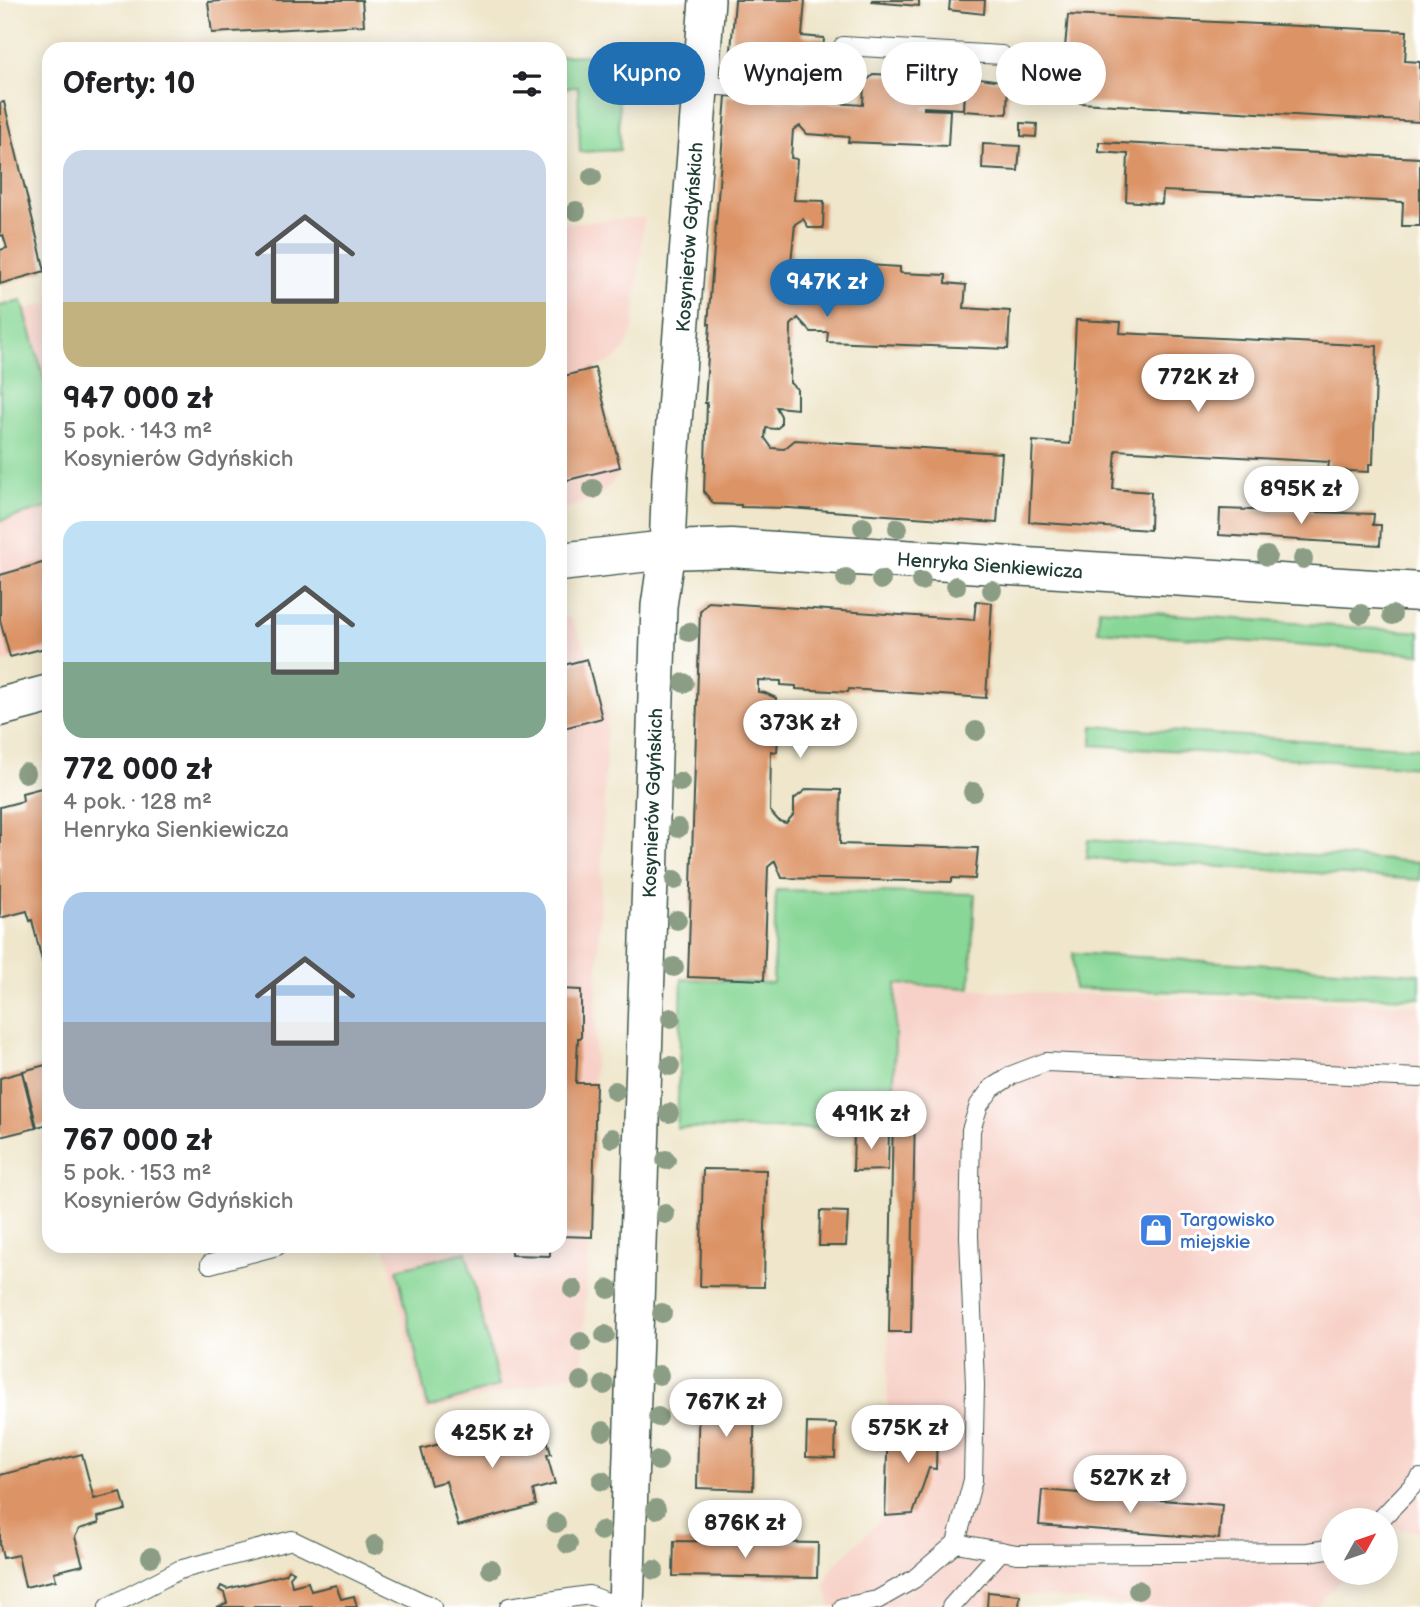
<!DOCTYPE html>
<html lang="pl">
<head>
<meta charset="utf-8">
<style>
	:root { --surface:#fff; --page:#f6f6f6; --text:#202124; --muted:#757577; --accent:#1f6fb2 }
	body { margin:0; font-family:"Balsamiq Sans",sans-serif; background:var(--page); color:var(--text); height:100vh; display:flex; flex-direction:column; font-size:26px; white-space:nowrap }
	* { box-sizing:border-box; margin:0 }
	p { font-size:23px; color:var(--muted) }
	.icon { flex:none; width:38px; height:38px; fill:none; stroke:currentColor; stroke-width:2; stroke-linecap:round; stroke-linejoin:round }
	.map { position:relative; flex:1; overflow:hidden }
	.details { position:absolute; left:42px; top:42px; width:525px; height:1211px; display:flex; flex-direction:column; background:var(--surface); border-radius:21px; box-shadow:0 4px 18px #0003 }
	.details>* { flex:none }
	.guide { position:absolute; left:588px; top:42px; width:665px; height:63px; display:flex; gap:14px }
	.needle { width:46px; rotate:50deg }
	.controls { position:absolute; left:1321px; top:1508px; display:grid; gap:14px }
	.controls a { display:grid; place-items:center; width:77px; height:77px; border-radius:50%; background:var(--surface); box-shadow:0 4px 18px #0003; font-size:35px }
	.price { position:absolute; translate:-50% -60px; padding:0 16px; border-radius:24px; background:#fff; color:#222; font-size:23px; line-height:46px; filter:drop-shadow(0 2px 4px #0008) }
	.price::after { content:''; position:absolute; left:50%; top:42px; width:21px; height:16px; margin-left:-10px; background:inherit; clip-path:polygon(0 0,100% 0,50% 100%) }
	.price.current { background:var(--accent); color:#fff }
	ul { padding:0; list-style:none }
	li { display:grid; align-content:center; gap:14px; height:371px; padding:0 21px }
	li span { display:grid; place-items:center; height:217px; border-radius:21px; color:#555 }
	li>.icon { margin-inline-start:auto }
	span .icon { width:126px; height:126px; fill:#fffc; stroke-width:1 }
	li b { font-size:30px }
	h2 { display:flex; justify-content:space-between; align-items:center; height:84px; padding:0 21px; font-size:30px }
	.chip { padding:0 24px; border-radius:32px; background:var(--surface); box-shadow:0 4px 18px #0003; font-size:24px; line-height:63px }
	.chip.current { background:var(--accent); color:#fff }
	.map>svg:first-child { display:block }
	.built { fill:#f7d1c7 }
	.green { fill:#88d796; stroke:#548a65; stroke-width:2 }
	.building { fill:#dc9365 }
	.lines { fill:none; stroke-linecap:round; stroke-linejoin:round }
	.service-casing { stroke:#3e564b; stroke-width:20 }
	.minor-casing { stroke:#3e564b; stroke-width:38 }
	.tertiary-casing { stroke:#3e564b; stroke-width:41 }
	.service { stroke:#fff; stroke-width:18 }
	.minor { stroke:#fff; stroke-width:35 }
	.tertiary { stroke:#fff; stroke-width:38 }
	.tree { fill:#8b9e85 }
	.labels { text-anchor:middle; stroke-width:6; stroke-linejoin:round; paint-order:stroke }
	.street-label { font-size:19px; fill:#1f3d34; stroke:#fff }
	.shop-label { font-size:19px; fill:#366cbe; stroke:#fff; text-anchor:start }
</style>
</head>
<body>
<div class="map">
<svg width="1420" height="1607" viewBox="0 0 1420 1607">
	<rect width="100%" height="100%" fill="#fff"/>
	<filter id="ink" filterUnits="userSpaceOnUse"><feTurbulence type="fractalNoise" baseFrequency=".0143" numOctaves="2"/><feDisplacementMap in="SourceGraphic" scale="14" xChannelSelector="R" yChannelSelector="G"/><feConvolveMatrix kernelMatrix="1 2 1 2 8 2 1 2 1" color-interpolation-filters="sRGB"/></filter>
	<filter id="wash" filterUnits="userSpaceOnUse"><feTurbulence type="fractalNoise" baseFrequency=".00686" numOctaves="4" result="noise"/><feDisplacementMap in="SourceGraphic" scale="28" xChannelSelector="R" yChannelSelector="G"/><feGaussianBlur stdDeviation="1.57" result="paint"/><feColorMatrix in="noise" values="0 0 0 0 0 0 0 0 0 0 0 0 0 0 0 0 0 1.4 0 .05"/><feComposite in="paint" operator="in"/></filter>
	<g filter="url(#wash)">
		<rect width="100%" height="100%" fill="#efe6cb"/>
		<!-- built -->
		<g class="built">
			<polygon points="644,217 633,330 627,346 617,358 596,369 620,473 599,497 560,510 560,224"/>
			<polygon points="49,303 49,651 0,663 0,316"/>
			<polygon points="570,617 590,657 607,717 583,1372 425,1412 385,1246 560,1246 560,619"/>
			<polygon points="896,983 1015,992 1420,1005 1420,1532 1393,1528 1386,1535 1386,1521 1334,1521 1334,1573 1348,1573 1315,1607 1152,1607 989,1591 987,1607 831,1607 825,1585 831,1568 885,1516"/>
		</g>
		<!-- green -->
		<g class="green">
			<polygon points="617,54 620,150 580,152 578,87 560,88 560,56"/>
			<polygon points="22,301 49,396 49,507 0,521 0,306"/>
			<polygon points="1099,609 1420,632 1420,654 1098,631"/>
			<polygon points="1093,726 1420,748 1420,767 1092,745"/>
			<polygon points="1088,840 1420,862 1420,880 1086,858"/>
			<polygon points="776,890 975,894 970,988 896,984 893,1129 677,1128 682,979 773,983"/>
			<polygon points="1073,953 1420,974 1420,998 1074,989"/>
			<polygon points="466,1252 499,1386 428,1408 397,1269"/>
		</g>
		<g id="blocks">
			<!-- building -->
			<g class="building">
				<polygon points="235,0 362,0 364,25 212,33 208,2"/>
				<polygon points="735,0 805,0 802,36 824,38 821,83 729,76"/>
				<polygon points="872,0 919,0 919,6 872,2"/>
				<polygon points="950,0 985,0 984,14 949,10"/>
				<polygon points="1068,15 1407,31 1405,61 1420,62 1420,122 1080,103 1062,80"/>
				<polygon points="874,74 964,79 963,109 924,107 924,109 950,110 948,146 848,142 849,137 807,134 800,126 793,130 791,158 797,159 794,200 824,201 823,228 809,228 803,219 795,224 790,272 797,279 807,272 823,273 824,268 850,270 850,264 900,267 900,273 946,275 946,283 966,285 964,308 1010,311 1008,349 827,342 828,332 811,332 798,318 791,325 790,383 797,389 797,409 776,407 781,416 781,425 776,429 766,428 765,438 772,448 784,449 795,440 1002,453 997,523 789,508 741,507 741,505 714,504 704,492 707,403 705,403 710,324 708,324 726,96 863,105 864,83"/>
				<polygon points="966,76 1008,82 1007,114 964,111"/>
				<polygon points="4,102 45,271 0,284 0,250 7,248 3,235 0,236 0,103"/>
				<polygon points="1021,123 1037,124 1036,137 1021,136"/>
				<polygon points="1099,142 1420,158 1420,226 1402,226 1403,202 1163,191 1162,204 1126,201 1128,154 1099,152"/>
				<polygon points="983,144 1020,146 1018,171 982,169"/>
				<polygon points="1076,320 1121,322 1120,333 1377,346 1373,464 1369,464 1369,472 1328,470 1329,462 1116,450 1113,489 1151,492 1150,530 1029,522 1033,441 1070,444"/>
				<polygon points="595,368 620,467 560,482 560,377"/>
				<polygon points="1220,509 1374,514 1373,525 1381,525 1380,545 1219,535"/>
				<polygon points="49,561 49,647 10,657 0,620 0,575"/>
				<polygon points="976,601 992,603 986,698 849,689 848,692 796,689 796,686 781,685 781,681 758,680 758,692 765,693 776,698 775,721 779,722 777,752 771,751 770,811 779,821 786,823 794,814 794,799 807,789 841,790 840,844 978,848 975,879 952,878 952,882 782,878 775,861 768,867 764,980 688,977 700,611 708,602 974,620"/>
				<polygon points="587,659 602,718 560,729 560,666"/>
				<polygon points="49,786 49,985 48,985 32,920 30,921 27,911 0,918 0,807 23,801 22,793"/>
				<polygon points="560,989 581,990 581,1038 578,1038 576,1083 596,1083 592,1237 560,1236"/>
				<polygon points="49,1064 49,1124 37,1127 23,1071"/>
				<polygon points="22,1072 36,1128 0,1137 0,1078"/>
				<polygon points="893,1110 915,1110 911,1332 889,1332"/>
				<polygon points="854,1131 889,1131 888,1170 853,1171"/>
				<polygon points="703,1169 766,1170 764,1287 700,1286"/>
				<polygon points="820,1211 848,1212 846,1246 819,1246"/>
				<polygon points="511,1246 550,1246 550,1256 511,1255"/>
				<polygon points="699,1388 755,1389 753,1490 697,1488"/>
				<polygon points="541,1417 551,1454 547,1455 555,1484 533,1490 536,1505 458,1526 446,1481 431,1485 421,1449"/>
				<polygon points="807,1423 836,1424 835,1458 806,1457"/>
				<polygon points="888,1425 937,1425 936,1469 929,1468 913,1514 885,1516"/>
				<polygon points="82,1454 94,1499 121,1492 126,1510 98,1517 99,1523 79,1529 75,1537 83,1565 54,1572 56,1580 25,1587 18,1555 3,1558 0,1545 0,1475"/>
				<polygon points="1042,1490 1222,1505 1219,1539 1039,1525"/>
				<polygon points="674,1541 818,1543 817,1578 673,1576"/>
				<polygon points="289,1569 294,1572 290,1577 292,1586 308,1582 311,1591 336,1585 341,1599 354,1596 357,1607 217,1607 227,1603 224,1593 219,1590 221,1586 227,1589 286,1574"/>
				<polygon points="988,1592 1020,1595 1019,1607 987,1607"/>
			</g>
		</g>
	</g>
	<g filter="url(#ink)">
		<use href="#blocks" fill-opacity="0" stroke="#3e564b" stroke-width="2"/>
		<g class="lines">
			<!-- service casing -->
			<g class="service-casing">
				<g id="service">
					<polyline points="701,85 840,93 843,46 1002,55"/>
					<polyline points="210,1264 277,1246"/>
					<polyline points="1379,1521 1420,1478"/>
					<polyline points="956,1543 1017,1554 1308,1552 1334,1548"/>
					<polyline points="108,1607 179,1570 292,1540 432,1607"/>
					<polyline points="509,1607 589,1595 620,1607"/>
					<polyline points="843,1607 877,1600 914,1579 956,1543 973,1480 975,1385 969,1236 971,1130 979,1105 992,1088 1012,1075 1046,1062 1420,1078"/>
					<polyline points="951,1607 1001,1551"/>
				</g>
			</g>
			<!-- minor casing -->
			<g class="minor-casing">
				<polyline id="minor" points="626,1607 659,606 667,550 670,474 707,0"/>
			</g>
			<!-- tertiary casing -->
			<g class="tertiary-casing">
				<g id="tertiary">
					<polyline points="560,562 667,550 731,548 1420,592"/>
					<polyline points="0,707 49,694"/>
				</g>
			</g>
			<!-- service -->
			<use href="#service" class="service"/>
			<!-- minor -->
			<use href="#minor" class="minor"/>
			<!-- tertiary -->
			<use href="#tertiary" class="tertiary"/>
		</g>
		<!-- trees -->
		<g class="tree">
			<circle cx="592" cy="177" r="10"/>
			<circle cx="576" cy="211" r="10"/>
			<circle cx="593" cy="489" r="10"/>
			<circle cx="863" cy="527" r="10"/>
			<circle cx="898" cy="528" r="10"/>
			<circle cx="1267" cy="556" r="10"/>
			<circle cx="1303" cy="559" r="10"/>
			<circle cx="846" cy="578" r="10"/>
			<circle cx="881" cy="580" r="10"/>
			<circle cx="921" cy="581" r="10"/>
			<circle cx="956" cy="586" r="10"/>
			<circle cx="992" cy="590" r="10"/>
			<circle cx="1361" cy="614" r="10"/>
			<circle cx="1392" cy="615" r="10"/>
			<circle cx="689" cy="632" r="10"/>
			<circle cx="684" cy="683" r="10"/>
			<circle cx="976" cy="731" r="10"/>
			<circle cx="25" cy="773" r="10"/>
			<circle cx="680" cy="782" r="10"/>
			<circle cx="973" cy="792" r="10"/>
			<circle cx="678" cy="828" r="10"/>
			<circle cx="675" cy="880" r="10"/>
			<circle cx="677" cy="920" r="10"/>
			<circle cx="674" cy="967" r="10"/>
			<circle cx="671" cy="1018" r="10"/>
			<circle cx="670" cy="1066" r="10"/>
			<circle cx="615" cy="1091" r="10"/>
			<circle cx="669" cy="1113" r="10"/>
			<circle cx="612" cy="1138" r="10"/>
			<circle cx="666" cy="1160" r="10"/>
			<circle cx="665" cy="1214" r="10"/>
			<circle cx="573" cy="1289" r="10"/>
			<circle cx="609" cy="1289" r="10"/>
			<circle cx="662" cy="1313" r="10"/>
			<circle cx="605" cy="1335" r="10"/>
			<circle cx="581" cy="1342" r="10"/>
			<circle cx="659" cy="1375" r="10"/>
			<circle cx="581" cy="1381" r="10"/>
			<circle cx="604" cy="1385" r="10"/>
			<circle cx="658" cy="1417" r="10"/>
			<circle cx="603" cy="1431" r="10"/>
			<circle cx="658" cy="1461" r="10"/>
			<circle cx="602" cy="1481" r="10"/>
			<circle cx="656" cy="1509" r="10"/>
			<circle cx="556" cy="1523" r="10"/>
			<circle cx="601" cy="1531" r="10"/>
			<circle cx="568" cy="1544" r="10"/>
			<circle cx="375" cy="1545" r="10"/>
			<circle cx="151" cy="1557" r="10"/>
			<circle cx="491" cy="1569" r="10"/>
			<circle cx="654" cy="1570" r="10"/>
			<circle cx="1138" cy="1590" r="10"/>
		</g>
	</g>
	<!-- icons -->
	<defs>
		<g id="shop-square" transform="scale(1.75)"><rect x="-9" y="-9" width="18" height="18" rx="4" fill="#3f7fe0" stroke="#fff"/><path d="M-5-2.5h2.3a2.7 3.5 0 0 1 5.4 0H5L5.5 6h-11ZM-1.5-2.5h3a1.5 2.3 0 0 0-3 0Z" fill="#fff"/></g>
	</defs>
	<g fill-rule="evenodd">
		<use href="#shop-square" x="1156" y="1230"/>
	</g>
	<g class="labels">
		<!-- street labels -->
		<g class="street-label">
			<text transform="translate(689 237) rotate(-86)" y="7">Kosynierów Gdyńskich</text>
			<text transform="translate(990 565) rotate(4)" y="7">Henryka Sienkiewicza</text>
			<text transform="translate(652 803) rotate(-88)" y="7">Kosynierów Gdyńskich</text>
		</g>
		<!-- shop labels -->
		<g class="shop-label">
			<text x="1180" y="1226">Targowisko<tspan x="1180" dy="22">miejskie</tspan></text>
		</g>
	</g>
</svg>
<div class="controls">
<a><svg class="needle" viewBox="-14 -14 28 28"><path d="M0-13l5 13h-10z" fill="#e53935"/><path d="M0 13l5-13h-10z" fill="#757577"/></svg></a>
</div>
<b class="price current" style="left:827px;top:319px">947K zł</b>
<b class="price" style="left:1198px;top:414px">772K zł</b>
<b class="price" style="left:1301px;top:526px">895K zł</b>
<b class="price" style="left:800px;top:760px">373K zł</b>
<b class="price" style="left:871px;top:1151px">491K zł</b>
<b class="price" style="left:726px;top:1439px">767K zł</b>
<b class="price" style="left:908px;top:1465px">575K zł</b>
<b class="price" style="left:492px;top:1470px">425K zł</b>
<b class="price" style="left:1130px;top:1515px">527K zł</b>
<b class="price" style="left:745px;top:1560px">876K zł</b>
<div class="guide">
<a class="chip current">Kupno</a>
<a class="chip">Wynajem</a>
<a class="chip">Filtry</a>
<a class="chip">Nowe</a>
</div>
<section class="details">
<h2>Oferty: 10<svg class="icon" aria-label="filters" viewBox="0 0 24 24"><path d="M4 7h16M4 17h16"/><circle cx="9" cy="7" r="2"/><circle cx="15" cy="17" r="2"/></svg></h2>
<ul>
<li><span style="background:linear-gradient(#c9d6e8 70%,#c2b280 0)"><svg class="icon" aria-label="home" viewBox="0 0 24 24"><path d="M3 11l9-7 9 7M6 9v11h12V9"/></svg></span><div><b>947 000 zł</b><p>5 pok. · 143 m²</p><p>Kosynierów Gdyńskich</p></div></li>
<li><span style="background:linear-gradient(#bfe0f5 65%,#7fa58c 0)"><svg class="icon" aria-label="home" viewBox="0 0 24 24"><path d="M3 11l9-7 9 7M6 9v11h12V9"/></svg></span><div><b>772 000 zł</b><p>4 pok. · 128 m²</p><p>Henryka Sienkiewicza</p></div></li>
<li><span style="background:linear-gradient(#a9c7e8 60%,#9aa5b1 0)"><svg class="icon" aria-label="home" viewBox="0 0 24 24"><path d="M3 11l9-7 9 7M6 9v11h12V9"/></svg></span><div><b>767 000 zł</b><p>5 pok. · 153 m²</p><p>Kosynierów Gdyńskich</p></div></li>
</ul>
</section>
</div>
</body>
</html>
